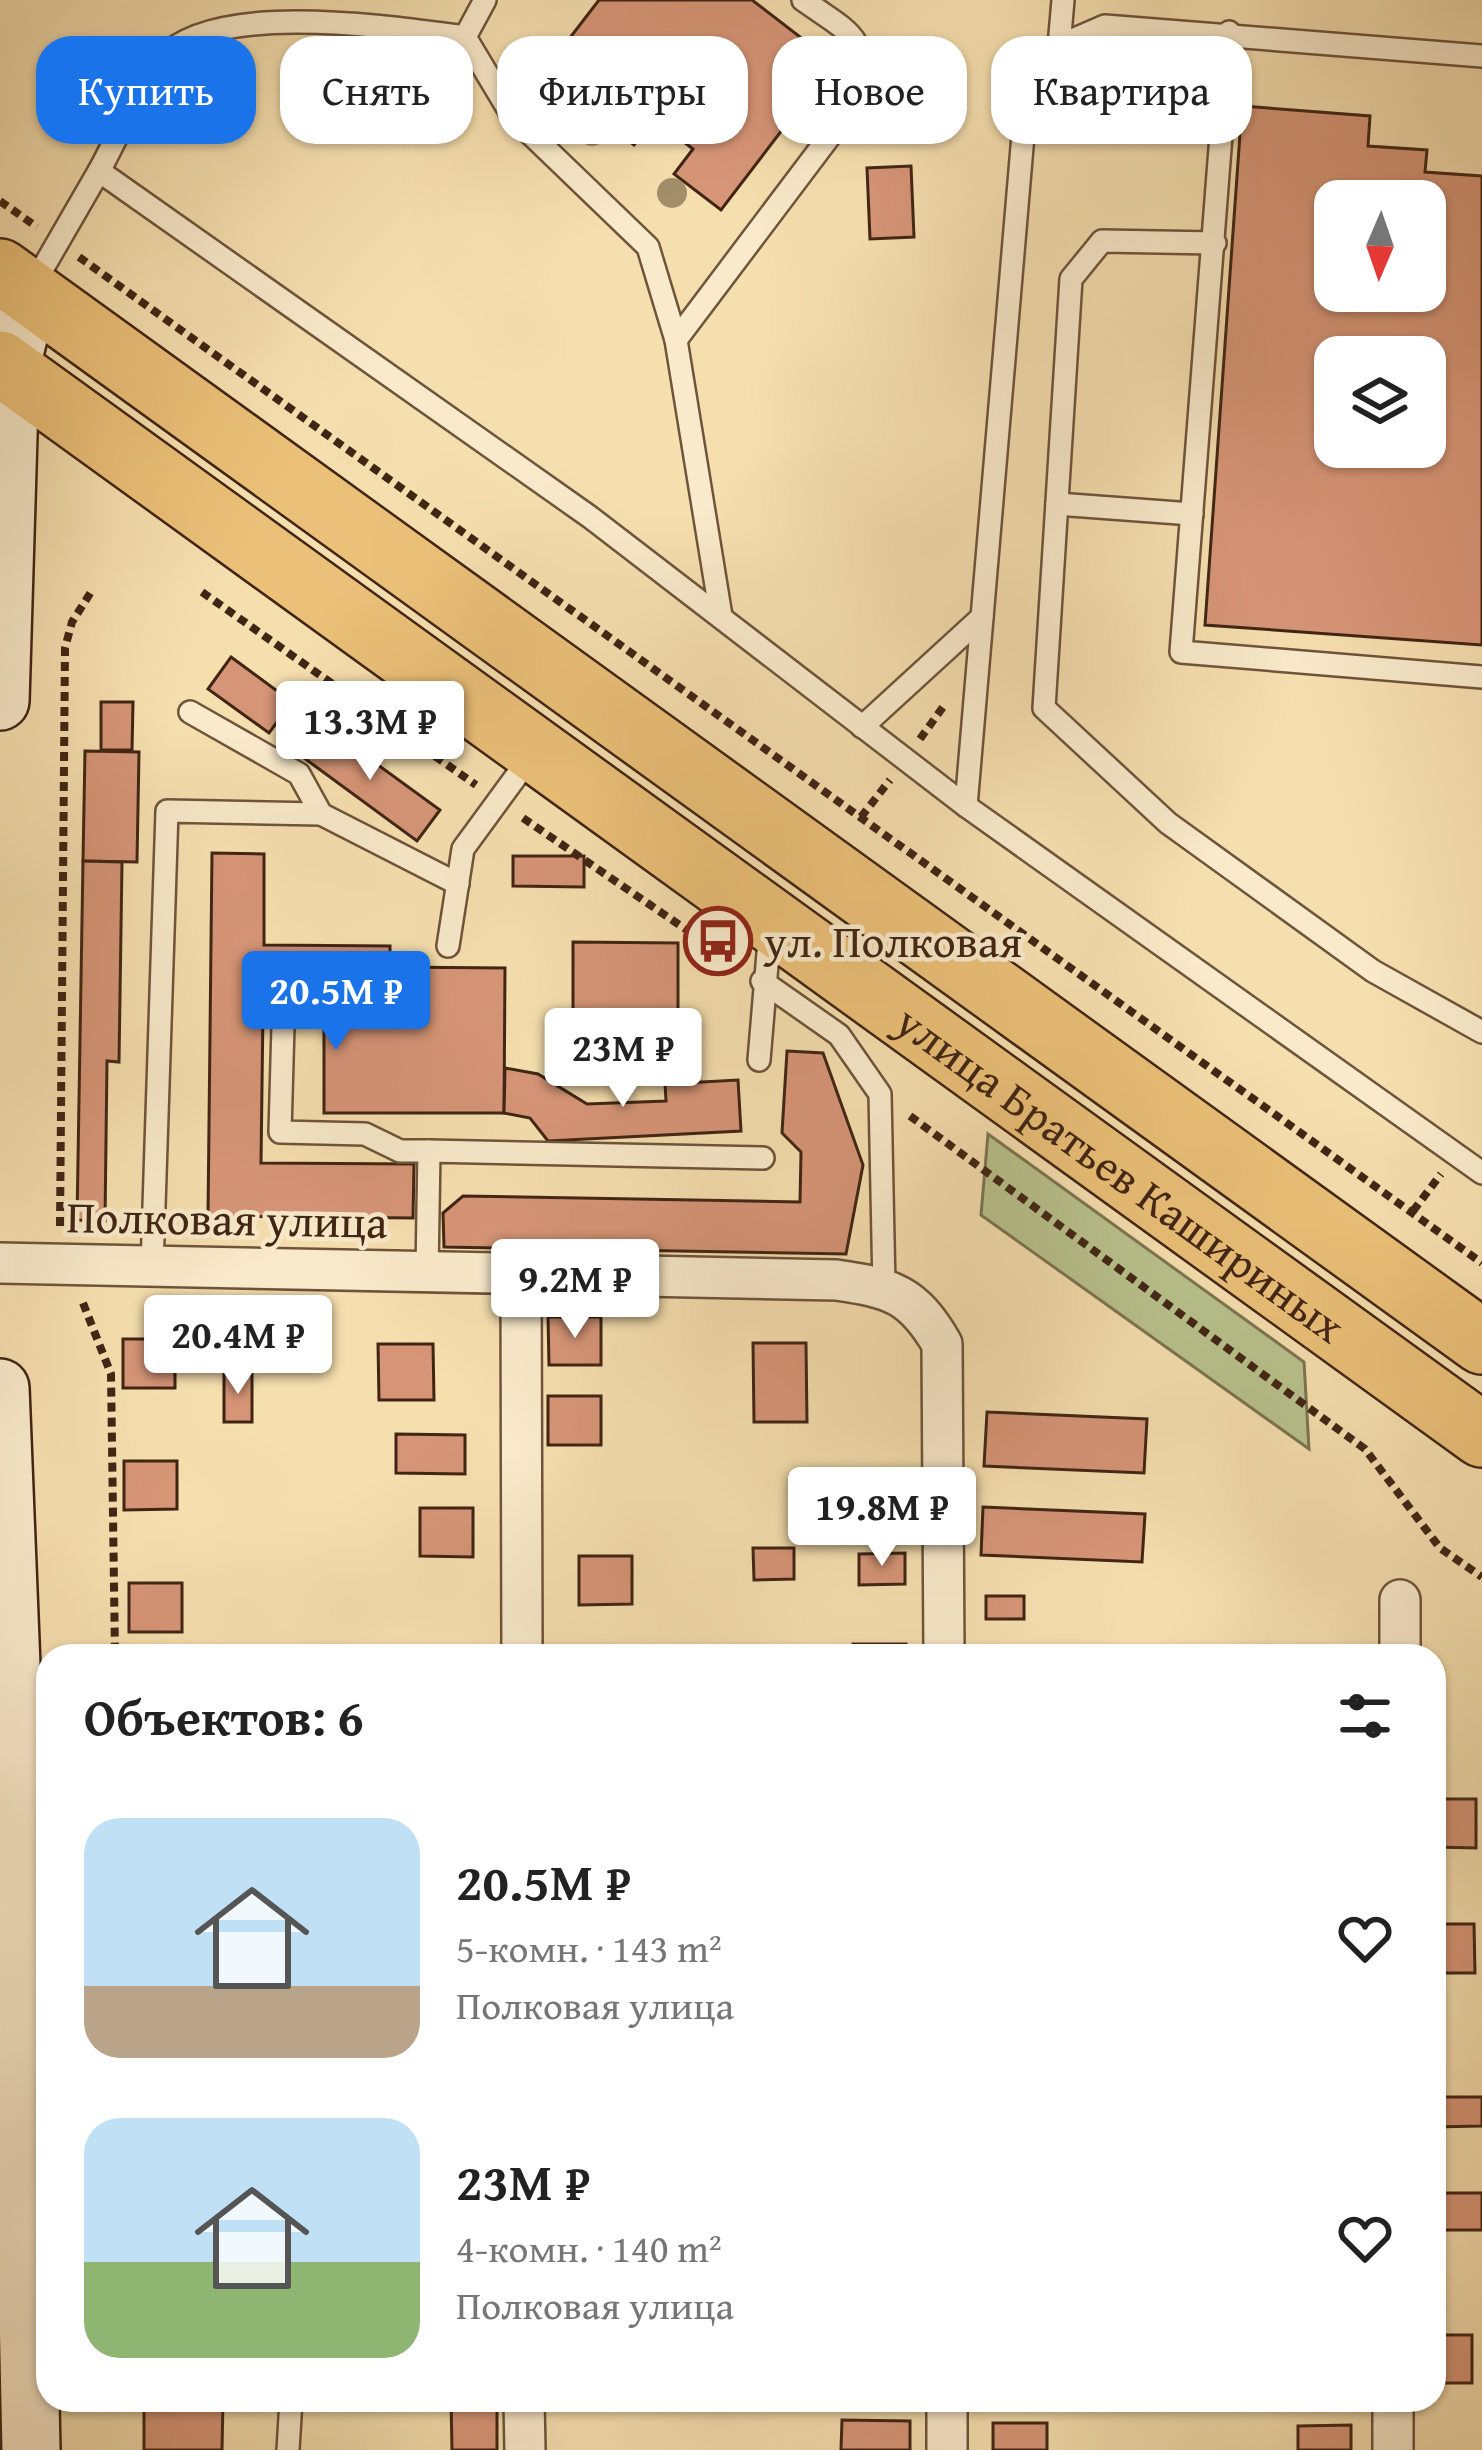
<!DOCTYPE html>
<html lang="ru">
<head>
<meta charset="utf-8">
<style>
	:root { --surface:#fff; --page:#f2f2f2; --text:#222; --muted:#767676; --accent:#1a73e8 }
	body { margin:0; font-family:"Gentium Book Plus",serif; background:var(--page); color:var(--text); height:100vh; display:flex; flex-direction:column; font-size:45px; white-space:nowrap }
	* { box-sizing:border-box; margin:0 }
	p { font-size:39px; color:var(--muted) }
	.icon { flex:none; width:66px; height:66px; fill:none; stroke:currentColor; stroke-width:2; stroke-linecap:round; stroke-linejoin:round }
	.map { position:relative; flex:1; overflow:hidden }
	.sheet { position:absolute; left:36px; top:1644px; width:1410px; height:768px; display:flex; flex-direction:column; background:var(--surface); border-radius:36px; box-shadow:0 3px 9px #0004 }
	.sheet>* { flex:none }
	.guide { position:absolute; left:36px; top:36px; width:1410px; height:108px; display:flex; gap:24px }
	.needle { width:78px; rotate:182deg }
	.controls { position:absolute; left:1314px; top:180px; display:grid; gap:24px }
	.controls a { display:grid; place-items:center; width:132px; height:132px; border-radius:24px; background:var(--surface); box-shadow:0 3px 9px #0004; font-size:60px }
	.price { position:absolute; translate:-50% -102px; padding:0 27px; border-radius:12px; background:#fff; color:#222; font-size:39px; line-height:78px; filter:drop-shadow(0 3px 6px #0008) }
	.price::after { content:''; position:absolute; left:50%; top:72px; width:36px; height:27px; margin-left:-18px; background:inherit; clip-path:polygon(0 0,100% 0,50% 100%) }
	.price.on { background:var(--accent); color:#fff }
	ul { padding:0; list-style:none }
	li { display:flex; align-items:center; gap:36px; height:300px; padding:0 48px }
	li span { display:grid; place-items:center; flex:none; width:336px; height:240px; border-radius:36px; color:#555 }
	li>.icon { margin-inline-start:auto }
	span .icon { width:144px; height:144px; fill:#fffc; stroke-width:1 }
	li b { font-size:51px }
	h2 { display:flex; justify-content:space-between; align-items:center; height:144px; padding:0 48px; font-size:51px }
	.pill { padding:0 42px; border-radius:36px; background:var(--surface); box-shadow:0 3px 9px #0004; font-size:42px; line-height:108px }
	.pill.on { background:var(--accent); color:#fff }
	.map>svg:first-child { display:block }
	.green { fill:#b8c28d; stroke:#7c7450; stroke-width:3 }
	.building { fill:#d69577; stroke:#402514; stroke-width:3; fill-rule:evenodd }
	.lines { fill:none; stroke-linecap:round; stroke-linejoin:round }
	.lane-casing { stroke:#6e543b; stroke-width:26 }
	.street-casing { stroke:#6e543b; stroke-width:44 }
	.secondary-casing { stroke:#402514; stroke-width:62 }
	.primary-casing { stroke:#402514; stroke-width:68 }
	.path { stroke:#402514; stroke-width:8; stroke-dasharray:9 6; stroke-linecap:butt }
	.lane { stroke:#f9eacb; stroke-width:21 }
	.street { stroke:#f9eacb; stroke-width:39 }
	.secondary { stroke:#f9eacb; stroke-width:57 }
	.primary { stroke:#ebc078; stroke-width:63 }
	.tree { fill:#a28e6a }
	.labels { text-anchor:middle; stroke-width:9; stroke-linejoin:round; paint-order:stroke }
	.poi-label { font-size:45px; fill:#402514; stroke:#f9eacb; text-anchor:start }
	.street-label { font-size:45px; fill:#402514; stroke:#f9eacb }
</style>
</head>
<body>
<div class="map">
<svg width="1482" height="2450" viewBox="0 0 1482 2450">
	<rect width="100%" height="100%" fill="#f6dfaf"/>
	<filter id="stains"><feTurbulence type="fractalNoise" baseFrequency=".00167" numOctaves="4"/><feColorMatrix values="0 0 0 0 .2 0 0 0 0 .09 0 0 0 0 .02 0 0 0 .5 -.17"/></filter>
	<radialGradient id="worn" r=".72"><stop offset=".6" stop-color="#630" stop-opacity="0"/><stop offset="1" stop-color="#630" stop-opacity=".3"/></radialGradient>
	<!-- green -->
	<polygon class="green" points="988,1134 1304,1362 1309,1449 981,1215"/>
	<!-- building -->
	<g class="building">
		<polygon points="599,0 752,0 804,40 796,50 808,59 803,65 821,79 721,210 674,174 693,149 654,119 634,145 542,74"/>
		<path d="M 1242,106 L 1370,116 L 1368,146 L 1427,150 L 1425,172 L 1482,176 L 1482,645 L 1205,625 ZM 1335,201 L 1425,201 L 1425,291 L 1335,291 ZM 1335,357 L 1425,357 L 1425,447 L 1335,447 Z"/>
		<polygon points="911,166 914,237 870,239 867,168"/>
		<polygon points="231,657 292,702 269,733 208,689"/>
		<polygon points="101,702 133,702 132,750 101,750"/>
		<polygon points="323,725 440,810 417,841 300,755"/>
		<polygon points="85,751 139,752 137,862 83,861"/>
		<polygon points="212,853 264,854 264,945 390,946 390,967 505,968 504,1113 324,1113 324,1010 263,1010 261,1163 414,1164 413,1218 208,1216"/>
		<polygon points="513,856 584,856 584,887 513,886"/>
		<polygon points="83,861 122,862 119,1062 107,1061 105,1221 77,1220"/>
		<polygon points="573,942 678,943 678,1050 573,1050"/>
		<polygon points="787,1051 823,1053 863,1165 846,1254 444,1247 443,1213 463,1196 800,1202 801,1152 782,1133"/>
		<polygon points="505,1068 538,1074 587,1104 666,1101 665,1084 738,1080 741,1131 548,1141 530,1118 504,1113"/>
		<polygon points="548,1317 601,1317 601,1365 549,1365"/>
		<rect x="123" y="1339" width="52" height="49"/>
		<polygon points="753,1343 806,1343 807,1422 754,1422"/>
		<polygon points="378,1344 433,1344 434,1400 379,1400"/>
		<rect x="224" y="1371" width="28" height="51"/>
		<rect x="548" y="1396" width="53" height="49"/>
		<polygon points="987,1412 1147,1419 1144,1473 984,1466"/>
		<polygon points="396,1434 465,1435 465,1474 396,1473"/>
		<polygon points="124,1461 177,1461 177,1509 124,1510"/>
		<rect x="852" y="1476" width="53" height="48"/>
		<polygon points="983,1507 1145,1514 1142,1562 981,1555"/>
		<polygon points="420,1508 473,1508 473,1557 420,1556"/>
		<polygon points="753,1548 794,1548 794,1579 754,1580"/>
		<polygon points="905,1553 905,1584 859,1585 859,1554"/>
		<polygon points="579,1556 632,1556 632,1604 579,1605"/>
		<rect x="129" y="1583" width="53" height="49"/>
		<rect x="986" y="1596" width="38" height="23"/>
		<rect x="853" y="1644" width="53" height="12"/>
		<rect x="571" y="1647" width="53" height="9"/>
		<polygon points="1434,1799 1476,1799 1476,1848 1434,1847"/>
		<polygon points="1434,1924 1474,1924 1475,1973 1434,1973"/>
		<polygon points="1434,2097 1482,2097 1482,2126 1434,2127"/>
		<rect x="1434" y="2193" width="48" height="37"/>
		<rect x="1434" y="2335" width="38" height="48"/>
		<polygon points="144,2400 223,2400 222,2450 144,2450"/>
		<polygon points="451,2400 497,2400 497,2450 452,2450"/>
		<polygon points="842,2420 910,2421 910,2450 841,2450"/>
		<rect x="993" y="2423" width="54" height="27"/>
		<polygon points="1351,2425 1351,2450 1298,2450 1298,2426"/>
	</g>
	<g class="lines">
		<!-- lane casing -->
		<g class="lane-casing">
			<g id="lane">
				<polyline points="1229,32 1181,652 1482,677"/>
				<polyline points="465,37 485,0"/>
				<polyline points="1059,46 1063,0"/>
				<path d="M 99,171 C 119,135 137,90 162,58 C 216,0 389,27 465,37 L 513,117 L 648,247 L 676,340 L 721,616"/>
				<polyline points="1215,243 1102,241 1071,279 1044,708 1168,823 1373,971 1482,1032"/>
				<polyline points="32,287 99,171 590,517 966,806 1482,1173"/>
				<path d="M 676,340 L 860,96 C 870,36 848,32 803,0"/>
				<polyline points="1057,504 1192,514"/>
				<polyline points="190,712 299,774 321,814 458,884"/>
				<polyline points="862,727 982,617"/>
				<polyline points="966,806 1026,100 1059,46 1105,26 1482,56"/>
				<polyline points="448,946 463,849 531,756"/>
				<polyline points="762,981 839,1035 880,1094 884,1287"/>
				<polyline points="283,1026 280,1132 365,1134 400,1151 429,1151"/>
				<polyline points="759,1060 770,929"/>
				<polyline points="152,1267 167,811 321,814"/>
				<polyline points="427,1271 429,1151 763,1158"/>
				<polyline points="288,2450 291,2400"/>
			</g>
		</g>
		<!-- street casing -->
		<g class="street-casing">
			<g id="street">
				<path d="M 0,1263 L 836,1280 C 892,1288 913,1294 942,1344 L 944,1656"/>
				<polyline points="521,1273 522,1656"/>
				<polyline points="1400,1656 1400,1600"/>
				<polyline points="524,2400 525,2450"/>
				<polyline points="947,2400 947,2450"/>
				<polyline points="1393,2450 1393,2400"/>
			</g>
		</g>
		<!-- secondary casing -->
		<g class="secondary-casing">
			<g id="secondary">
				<polyline points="0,701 10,370 29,293"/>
				<polyline points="0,1388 18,1843 31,2450"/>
			</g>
		</g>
		<!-- primary casing -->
		<g class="primary-casing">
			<g id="primary">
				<polyline points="0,271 1482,1342"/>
				<path id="s1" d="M 0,363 L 1482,1435"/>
			</g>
		</g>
		<!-- path -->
		<g class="path">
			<polyline points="0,201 37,227"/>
			<polyline points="79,257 1482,1263"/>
			<polyline points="202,592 476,785"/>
			<polyline points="920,739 943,707"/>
			<polyline points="861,817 890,780"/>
			<polyline points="523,818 738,965"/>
			<polyline points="910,1116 1365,1449 1440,1548 1482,1577"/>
			<polyline points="1413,1211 1441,1174"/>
			<polyline points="60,1226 65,648 72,622 91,592"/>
			<polyline points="83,1303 111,1374 115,1656"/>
		</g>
		<!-- lane -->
		<use href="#lane" class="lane"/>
		<!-- street -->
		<use href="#street" class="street"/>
		<!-- secondary -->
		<use href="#secondary" class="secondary"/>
		<!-- primary -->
		<use href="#primary" class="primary"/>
	</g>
	<!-- trees -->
	<g class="tree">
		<circle cx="562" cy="110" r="15"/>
		<circle cx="592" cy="131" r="15"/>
		<circle cx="672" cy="193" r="15"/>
	</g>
	<!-- icons -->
	<defs>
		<g id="bus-ring" transform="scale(3.45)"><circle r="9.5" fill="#f9eacb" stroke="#8f2418" stroke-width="1.5"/><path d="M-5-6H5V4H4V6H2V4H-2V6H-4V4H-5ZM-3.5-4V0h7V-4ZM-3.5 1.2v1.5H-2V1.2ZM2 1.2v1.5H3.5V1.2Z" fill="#8f2418"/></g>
	</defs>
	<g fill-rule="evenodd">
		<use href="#bus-ring" x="718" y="941"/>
	</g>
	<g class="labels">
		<!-- poi labels -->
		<g class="poi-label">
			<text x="764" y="957">ул. Полковая</text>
		</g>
		<!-- street labels -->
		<g class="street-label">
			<text dy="16" stroke="none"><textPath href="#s1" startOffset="1383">улица Братьев Кашириных</textPath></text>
			<text transform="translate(227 1219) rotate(1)" y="16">Полковая улица</text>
		</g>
	</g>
	<rect width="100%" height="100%" filter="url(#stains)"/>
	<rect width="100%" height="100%" fill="url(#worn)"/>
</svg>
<div class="controls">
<a><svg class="needle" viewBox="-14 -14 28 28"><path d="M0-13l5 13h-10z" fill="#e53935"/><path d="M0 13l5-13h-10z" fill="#767676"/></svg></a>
<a><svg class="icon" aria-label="layers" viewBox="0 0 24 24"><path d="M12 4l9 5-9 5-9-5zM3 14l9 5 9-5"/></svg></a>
</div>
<b class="price" style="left:370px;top:783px">13.3M ₽</b>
<b class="price on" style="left:336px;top:1053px">20.5M ₽</b>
<b class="price" style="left:623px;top:1110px">23M ₽</b>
<b class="price" style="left:575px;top:1341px">9.2M ₽</b>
<b class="price" style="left:238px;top:1397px">20.4M ₽</b>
<b class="price" style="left:882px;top:1569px">19.8M ₽</b>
<div class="guide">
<a class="pill on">Купить</a>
<a class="pill">Снять</a>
<a class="pill">Фильтры</a>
<a class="pill">Новое</a>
<a class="pill">Квартира</a>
</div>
<section class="sheet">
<h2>Объектов: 6<svg class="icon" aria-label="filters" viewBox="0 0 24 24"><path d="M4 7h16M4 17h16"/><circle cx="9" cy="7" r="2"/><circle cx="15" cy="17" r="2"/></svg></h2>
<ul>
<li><span style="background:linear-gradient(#bfe0f5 70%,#b9a48a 0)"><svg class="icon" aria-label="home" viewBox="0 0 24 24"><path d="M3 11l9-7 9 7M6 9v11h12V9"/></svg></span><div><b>20.5M ₽</b><p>5-комн. · 143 m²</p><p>Полковая улица</p></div><svg class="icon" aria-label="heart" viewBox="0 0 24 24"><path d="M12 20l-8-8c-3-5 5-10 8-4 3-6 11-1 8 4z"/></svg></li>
<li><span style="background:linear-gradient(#bfe0f5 60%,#8fb573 0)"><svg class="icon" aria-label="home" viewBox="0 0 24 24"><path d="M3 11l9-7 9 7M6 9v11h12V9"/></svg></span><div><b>23M ₽</b><p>4-комн. · 140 m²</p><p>Полковая улица</p></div><svg class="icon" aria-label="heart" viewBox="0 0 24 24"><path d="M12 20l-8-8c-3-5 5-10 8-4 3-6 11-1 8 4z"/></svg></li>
</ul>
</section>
</div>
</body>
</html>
